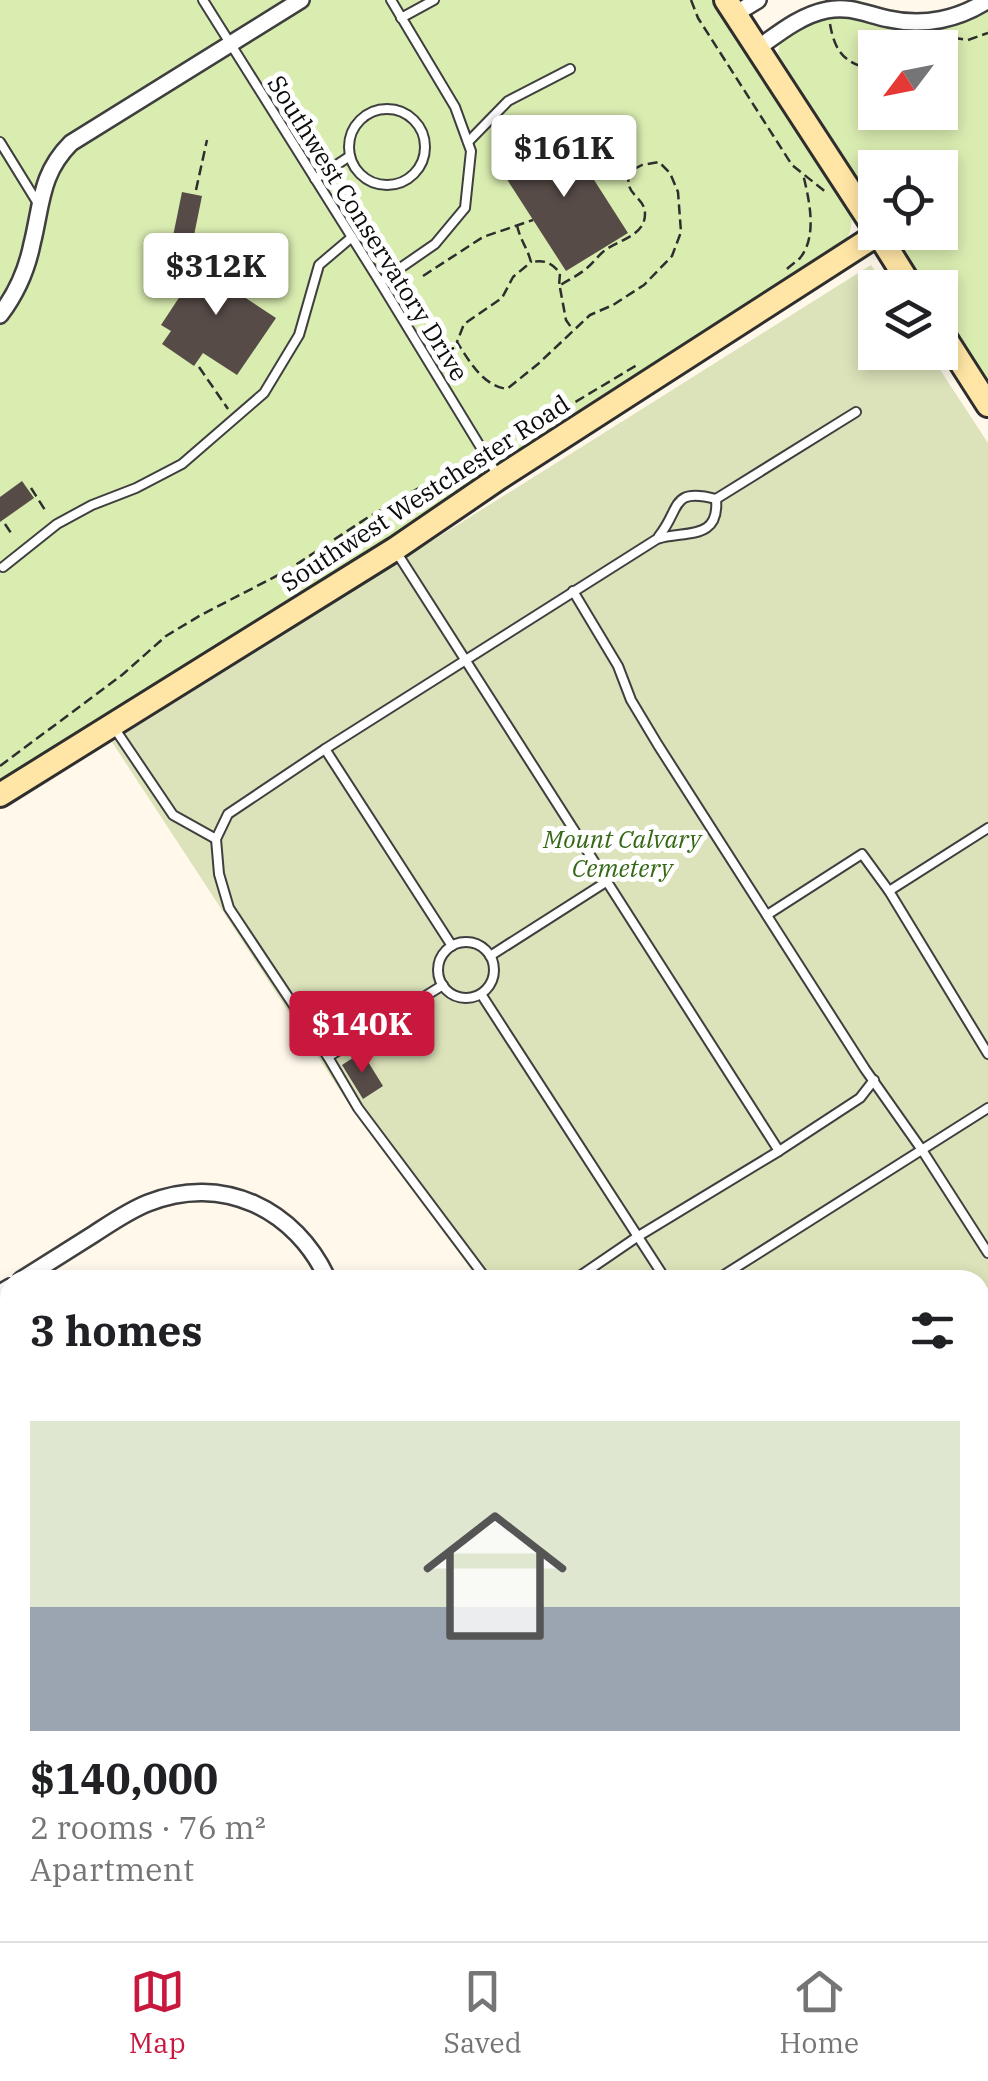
<!DOCTYPE html>
<html lang="en">
<head>
<meta charset="utf-8">
<style>
	:root { --surface:#fff; --page:#f2f2f2; --text:#202124; --muted:#757577; --line:#e0e0e0; --accent:#c8183e }
	body { margin:0; font-family:"IBM Plex Serif",serif; background:var(--page); color:var(--text); height:100vh; display:flex; flex-direction:column; font-size:38px; white-space:nowrap }
	* { box-sizing:border-box; margin:0 }
	p { font-size:32px; color:var(--muted) }
	.icon { flex:none; width:55px; height:55px; fill:none; stroke:currentColor; stroke-width:2; stroke-linecap:round; stroke-linejoin:round }
	.map { position:relative; flex:1; overflow:hidden }
	.side { position:absolute; left:0px; top:1270px; width:990px; height:672px; display:flex; flex-direction:column; background:var(--surface); border-radius:30px 30px 0 0; box-shadow:0 5px 15px #0003 }
	.side>* { flex:none }
	.needle { width:65px; rotate:238deg }
	.fabs { position:absolute; left:858px; top:30px; display:grid; gap:20px }
	.fabs a { display:grid; place-items:center; width:100px; height:100px; border-radius:0px; background:var(--surface); box-shadow:0 5px 15px #0003; font-size:50px }
	.price { position:absolute; translate:-50% -85px; padding:0 22px; border-radius:10px; background:#fff; color:#222; font-size:32px; line-height:65px; filter:drop-shadow(0 2px 5px #0008) }
	.price::after { content:''; position:absolute; left:50%; top:60px; width:30px; height:22px; margin-left:-15px; background:inherit; clip-path:polygon(0 0,100% 0,50% 100%) }
	.price.current { background:var(--accent); color:#fff }
	ul { padding:0; list-style:none }
	li { display:grid; align-content:center; gap:20px; height:530px; padding:0 30px }
	li+li { border-top:2px solid var(--line) }
	li span { display:grid; place-items:center; height:310px; border-radius:0px; color:#555 }
	li>.icon { margin-inline-start:auto }
	span .icon { width:180px; height:180px; fill:#fffc; stroke-width:1 }
	li b { font-size:42px }
	h2 { display:flex; justify-content:space-between; align-items:center; height:120px; padding:0 30px; font-size:42px }
	.tabs { display:flex; justify-content:space-around; align-items:center; height:140px; border-top:2px solid var(--line); background:var(--surface); font-size:28px; color:var(--muted) }
	.tabs a { display:grid; justify-items:center; gap:5px }
	.tabs .current { color:var(--accent) }
	.map>svg:first-child { display:block }
	.green { fill:#daedb1; fill-rule:evenodd }
	.cemetery { fill:#dce3ba }
	.building { fill:#564b47 }
	.lines { fill:none; stroke-linecap:round; stroke-linejoin:round }
	.lane-casing { stroke:#3f3f3f; stroke-width:12 }
	.street-casing { stroke:#3f3f3f; stroke-width:20 }
	.secondary-casing { stroke:#2e2e2e; stroke-width:28 }
	.path { stroke:#2e2e2e; stroke-width:2.5; stroke-dasharray:10 5; stroke-linecap:butt }
	.lane { stroke:#fff; stroke-width:8 }
	.street { stroke:#fff; stroke-width:15 }
	.secondary { stroke:#ffe6a6; stroke-width:22 }
	.labels { text-anchor:middle; stroke-width:10; stroke-linejoin:round; paint-order:stroke }
	.street-label { font-size:25px; fill:#0c0c0c; stroke:#fff }
	.park-label { font-size:25px; font-style:italic; fill:#366917; stroke:#fff }
</style>
</head>
<body>
<div class="map">
<svg width="988" height="1941" viewBox="0 0 988 1941">
	<rect width="100%" height="100%" fill="#fff8eb"/>
	<!-- green -->
	<g class="green">
		<path d="M 0,0 L 717,0 L 850,207 C 854,228 850,239 834,254 L 0,785 Z"/>
		<path d="M 988,10 L 988,380 L 940,305 L 940,288 L 928,287 L 893,233 L 940,232 L 940,168 L 875,168 L 875,205 L 778,54 L 780,42 C 792,34 806,21 820,18 C 851,12 875,29 905,31 C 932,34 965,23 988,10 ZM 875,48 L 940,48 L 940,112 L 875,112 Z"/>
		<polygon points="506,1933 608,1933 614,1941 511,1941"/>
	</g>
	<!-- cemetery -->
	<polygon class="cemetery" points="871,265 886,287 875,288 875,352 929,353 988,443 988,1369 980,1374 980,1280 479,1280 358,1118 112,742"/>
	<!-- building -->
	<g class="building">
		<polygon points="564,133 628,233 566,271 501,170 515,161 509,154"/>
		<polygon points="182,192 202,196 191,250 171,246"/>
		<polygon points="211,249 241,268 229,287 276,318 237,375 203,353 194,366 162,344 171,331 161,325"/>
		<polygon points="22,481 34,498 0,522 0,497"/>
		<polygon points="362,1052 383,1086 363,1099 342,1065"/>
	</g>
	<g class="lines">
		<!-- lane casing -->
		<g class="lane-casing">
			<g id="lane">
				<polyline points="203,0 380,282 497,474"/>
				<polyline points="401,18 434,0"/>
				<circle cx="387" cy="147" r="38"/>
				<polyline points="0,142 37,202"/>
				<polyline points="468,142 508,101 570,69"/>
				<polyline points="315,179 350,156"/>
				<polyline points="380,282 435,244 465,208 471,151 455,107 391,0"/>
				<path d="M 659,536 C 681,509 670,487 716,499 L 856,412"/>
				<polyline points="397,553 779,1151"/>
				<polyline points="3,567 57,524 92,505 136,488 182,464 264,393 299,335 319,265 352,237"/>
				<polyline points="573,591 618,666 631,700 658,745 865,1069 922,1150 988,1253"/>
				<polyline points="115,729 173,815 216,839"/>
				<polyline points="325,749 452,946"/>
				<polyline points="889,891 988,1054"/>
				<polyline points="767,915 862,854 889,891 988,828"/>
				<circle cx="466" cy="970" r="28"/>
				<polyline points="490,956 606,882"/>
				<polyline points="481,994 666,1280"/>
				<polyline points="328,1057 443,985"/>
				<path d="M 487,1280 L 358,1108 L 328,1057 L 229,908 L 219,874 L 216,839 L 228,814 L 325,749 L 657,539 C 683,530 720,542 716,499"/>
				<polyline points="574,1280 637,1237 779,1151 860,1098 874,1080"/>
				<polyline points="716,1280 988,1108"/>
				<polyline points="980,1300 988,1295"/>
				<polyline points="843,1932 848,1941"/>
				<polyline points="771,1941 784,1932"/>
			</g>
		</g>
		<!-- street casing -->
		<g class="street-casing">
			<g id="street">
				<polyline points="735,14 758,0"/>
				<path d="M 758,48 C 779,33 801,15 827,10 C 850,5 868,15 889,19 C 924,27 959,19 988,0"/>
				<path d="M 0,315 C 16,294 27,269 32,244 C 42,204 40,174 71,143 L 301,0"/>
				<path d="M 21,1280 C 45,1265 69,1250 94,1234 C 111,1223 128,1211 148,1203 C 222,1173 296,1209 328,1280"/>
				<polyline points="0,1293 10,1287"/>
				<polyline points="0,1568 10,1562"/>
				<polyline points="980,1578 988,1572"/>
				<polyline points="980,1683 988,1696"/>
				<polyline points="0,1857 10,1851"/>
				<polyline points="882,1932 887,1941"/>
				<polyline points="404,1941 417,1932"/>
			</g>
		</g>
		<!-- secondary casing -->
		<g class="secondary-casing">
			<g id="secondary">
				<polyline points="726,0 875,229"/>
				<polyline points="877,232 912,288"/>
				<polyline points="940,330 988,405"/>
				<polyline points="0,795 395,549 499,478 878,234"/>
			</g>
		</g>
		<!-- path -->
		<g class="path">
			<polyline points="691,0 698,18 792,165 827,193"/>
			<path d="M 830,24 C 835,53 845,64 875,70"/>
			<polyline points="928,48 941,36 968,40 988,33"/>
			<path d="M 602,129 C 611,137 614,144 611,155 L 589,166 L 574,148 Z"/>
			<polyline points="614,150 624,155 634,167"/>
			<polyline points="196,190 207,140"/>
			<path d="M 517,225 C 520,240 527,247 531,262 L 513,277 L 502,298 L 464,324 L 457,342 C 470,362 482,385 507,389 L 538,364 L 590,315 L 613,305 L 644,285 L 672,256 L 681,232 L 678,192 L 670,173 L 659,162 L 642,165 L 630,171 C 622,196 645,195 645,214 C 645,236 618,240 604,251 C 598,256 593,263 587,268 C 579,275 568,280 559,286 L 560,273 C 551,262 545,260 531,262"/>
			<path d="M 787,269 C 791,265 796,262 800,258 C 818,236 809,199 803,174"/>
			<polyline points="423,276 483,237 533,220"/>
			<polyline points="560,288 566,320 573,330"/>
			<polyline points="199,367 228,409"/>
			<polyline points="496,444 557,413 637,365"/>
			<polyline points="31,488 45,510"/>
			<polyline points="5,524 11,533"/>
			<polyline points="0,766 122,675 166,636 201,615 288,570 367,518 471,458"/>
		</g>
		<!-- lane -->
		<use href="#lane" class="lane"/>
		<!-- street -->
		<use href="#street" class="street"/>
		<!-- secondary -->
		<use href="#secondary" class="secondary"/>
	</g>
	<g class="labels">
		<!-- street labels -->
		<g class="street-label">
			<text transform="translate(368 228) rotate(58)" y="9">Southwest Conservatory Drive</text>
			<text transform="translate(425 493) rotate(-33)" y="9">Southwest Westchester Road</text>
		</g>
		<!-- park labels -->
		<g class="park-label">
			<text x="622" y="848">Mount Calvary<tspan x="622" dy="29">Cemetery</tspan></text>
		</g>
	</g>
</svg>
<div class="fabs">
<a><svg class="needle" viewBox="-14 -14 28 28"><path d="M0-13l5 13h-10z" fill="#e53935"/><path d="M0 13l5-13h-10z" fill="#757577"/></svg></a>
<a><svg class="icon" aria-label="locate" viewBox="0 0 24 24"><circle cx="12" cy="12" r="6"/><path d="M12 2v4M12 18v4M2 12h4M18 12h4"/></svg></a>
<a><svg class="icon" aria-label="layers" viewBox="0 0 24 24"><path d="M12 4l9 5-9 5-9-5zM3 14l9 5 9-5"/></svg></a>
</div>
<b class="price" style="left:564px;top:200px">$161K</b>
<b class="price" style="left:216px;top:318px">$312K</b>
<b class="price current" style="left:362px;top:1076px">$140K</b>
<section class="side">
<h2>3 homes<svg class="icon" aria-label="filters" viewBox="0 0 24 24"><path d="M4 7h16M4 17h16"/><circle cx="9" cy="7" r="2"/><circle cx="15" cy="17" r="2"/></svg></h2>
<ul>
<li><span style="background:linear-gradient(#dfe7d0 60%,#9aa5b1 0)"><svg class="icon" aria-label="home" viewBox="0 0 24 24"><path d="M3 11l9-7 9 7M6 9v11h12V9"/></svg></span><div><b>$140,000</b><p>2 rooms · 76 m²</p><p>Apartment</p></div></li>
</ul>
</section>
</div>
<nav class="tabs">
<a class="current"><svg class="icon" aria-label="map" viewBox="0 0 24 24"><path d="M3 6l6-2 6 2 6-2v14l-6 2-6-2-6 2zM9 4v14M15 6v14"/></svg>Map</a>
<a><svg class="icon" aria-label="saved" viewBox="0 0 24 24"><path d="M7 4h10v16l-5-4-5 4z"/></svg>Saved</a>
<a><svg class="icon" aria-label="home" viewBox="0 0 24 24"><path d="M3 11l9-7 9 7M6 9v11h12V9"/></svg>Home</a>
</nav>
</body>
</html>
